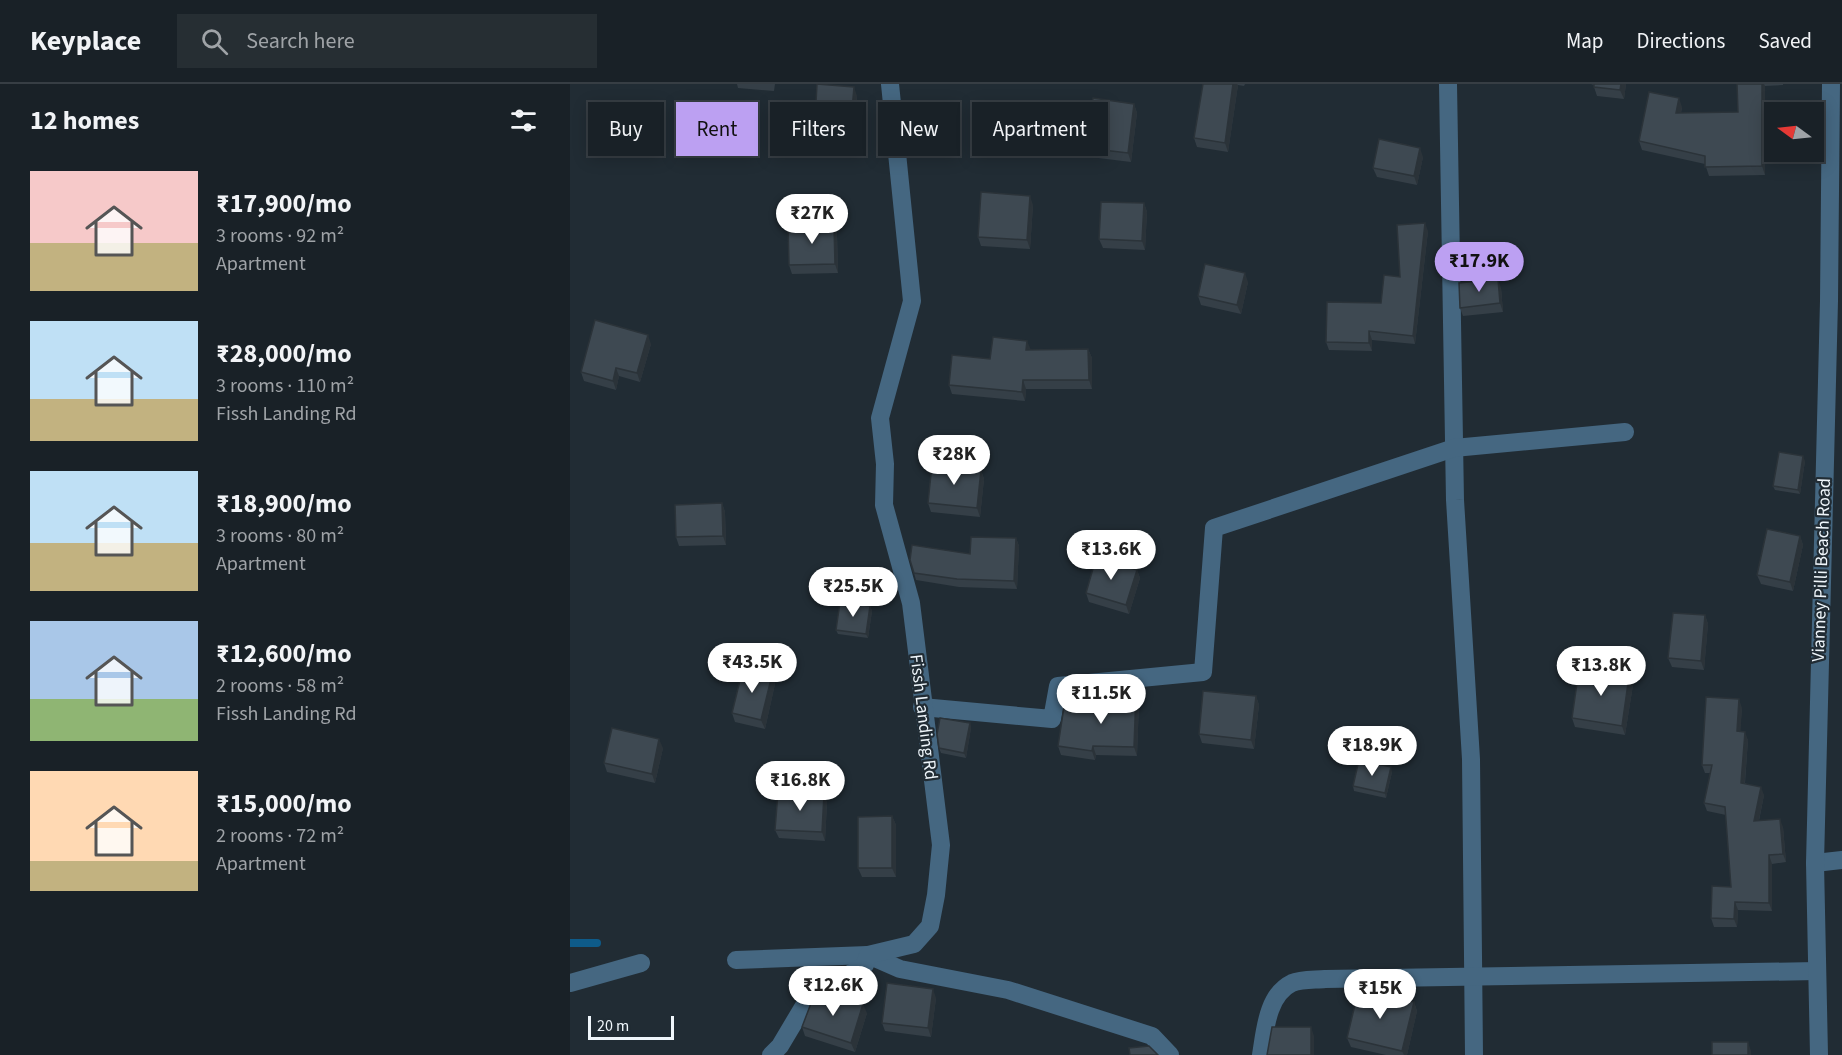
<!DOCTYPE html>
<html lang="en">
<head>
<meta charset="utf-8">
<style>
	:root { --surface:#192127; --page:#262e33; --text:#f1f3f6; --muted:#9fa3a7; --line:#373e44; --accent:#bca0f2 }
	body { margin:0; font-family:"Source Sans 3",sans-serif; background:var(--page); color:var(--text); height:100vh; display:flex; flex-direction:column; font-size:22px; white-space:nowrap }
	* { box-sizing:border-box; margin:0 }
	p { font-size:20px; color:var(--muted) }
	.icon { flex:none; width:33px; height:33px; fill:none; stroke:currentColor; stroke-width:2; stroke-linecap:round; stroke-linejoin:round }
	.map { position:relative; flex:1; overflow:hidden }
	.panel { display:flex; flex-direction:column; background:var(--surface); width:570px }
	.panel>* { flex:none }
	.guide { position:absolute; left:18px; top:18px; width:570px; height:54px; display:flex; gap:12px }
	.needle { width:39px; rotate:285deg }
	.controls { position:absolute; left:1194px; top:18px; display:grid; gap:12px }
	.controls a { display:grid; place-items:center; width:60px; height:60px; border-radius:0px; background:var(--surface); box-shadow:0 3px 15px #0003,0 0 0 2px var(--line); font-size:30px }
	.scale { position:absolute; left:18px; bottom:15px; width:86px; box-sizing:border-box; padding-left:6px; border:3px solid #eff6fb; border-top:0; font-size:16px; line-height:21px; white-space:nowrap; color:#eff6fb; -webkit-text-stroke:4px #212c34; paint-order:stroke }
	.price { position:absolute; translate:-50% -51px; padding:0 14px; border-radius:21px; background:#fff; color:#222; font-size:20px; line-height:39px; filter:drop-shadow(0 2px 3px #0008) }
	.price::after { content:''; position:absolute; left:50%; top:36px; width:18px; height:14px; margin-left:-9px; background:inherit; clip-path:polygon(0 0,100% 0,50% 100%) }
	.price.on { background:var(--accent); color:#111 }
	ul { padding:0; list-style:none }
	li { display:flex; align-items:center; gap:18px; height:150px; padding:0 30px }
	li span { display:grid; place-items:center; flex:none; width:168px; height:120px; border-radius:0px; color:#555 }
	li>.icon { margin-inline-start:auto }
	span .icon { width:72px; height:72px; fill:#fffc; stroke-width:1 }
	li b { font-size:26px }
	h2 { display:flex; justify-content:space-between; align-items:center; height:72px; padding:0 30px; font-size:26px }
	.pill { padding:0 21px; border-radius:0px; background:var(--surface); box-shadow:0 3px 15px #0003,0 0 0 2px var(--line); font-size:21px; line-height:54px }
	.pill.on { background:var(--accent); color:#111 }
	header { display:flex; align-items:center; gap:36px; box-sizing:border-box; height:84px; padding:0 30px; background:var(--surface); border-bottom:2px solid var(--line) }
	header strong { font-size:28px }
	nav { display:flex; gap:33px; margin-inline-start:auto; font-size:21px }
	.search { width:420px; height:54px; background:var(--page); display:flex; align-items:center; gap:15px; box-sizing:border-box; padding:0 21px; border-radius:0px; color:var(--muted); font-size:22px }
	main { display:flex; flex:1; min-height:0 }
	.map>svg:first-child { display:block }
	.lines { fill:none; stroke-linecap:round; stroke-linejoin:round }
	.stream { stroke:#0e5b89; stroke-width:8 }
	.minor { stroke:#456781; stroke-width:18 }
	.wall { fill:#353f47 }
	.shaded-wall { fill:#2b3339 }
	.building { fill:#3e4952; stroke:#2b3339; stroke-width:1.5 }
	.labels { text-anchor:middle; stroke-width:4.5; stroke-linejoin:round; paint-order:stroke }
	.street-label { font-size:18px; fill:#eff6fb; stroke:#212c34 }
</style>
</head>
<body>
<header>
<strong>Keyplace</strong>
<div class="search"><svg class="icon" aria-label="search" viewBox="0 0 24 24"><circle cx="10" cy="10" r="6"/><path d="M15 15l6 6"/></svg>Search here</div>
<nav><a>Map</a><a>Directions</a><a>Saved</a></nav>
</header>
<main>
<section class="panel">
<h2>12 homes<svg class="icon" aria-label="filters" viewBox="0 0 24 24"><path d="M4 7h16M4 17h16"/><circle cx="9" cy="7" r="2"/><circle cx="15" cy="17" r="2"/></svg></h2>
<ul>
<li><span style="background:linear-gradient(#f6c9c9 60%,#c2b280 0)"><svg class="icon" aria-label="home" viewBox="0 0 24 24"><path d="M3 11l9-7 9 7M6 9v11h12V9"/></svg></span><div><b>₹17,900/mo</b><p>3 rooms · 92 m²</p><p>Apartment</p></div></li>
<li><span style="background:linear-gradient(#bfe0f5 65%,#c2b280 0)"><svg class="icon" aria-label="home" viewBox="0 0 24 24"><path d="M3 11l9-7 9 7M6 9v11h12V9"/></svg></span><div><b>₹28,000/mo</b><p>3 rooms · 110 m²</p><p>Fissh Landing Rd</p></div></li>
<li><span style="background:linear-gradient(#bfe0f5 60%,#c2b280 0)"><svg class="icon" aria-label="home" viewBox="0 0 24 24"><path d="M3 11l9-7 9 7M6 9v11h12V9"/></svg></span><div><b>₹18,900/mo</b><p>3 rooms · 80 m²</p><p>Apartment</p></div></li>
<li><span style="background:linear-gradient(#a9c7e8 65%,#8fb573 0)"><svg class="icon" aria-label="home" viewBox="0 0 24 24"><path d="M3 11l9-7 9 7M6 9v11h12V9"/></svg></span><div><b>₹12,600/mo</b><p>2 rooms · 58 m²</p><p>Fissh Landing Rd</p></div></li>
<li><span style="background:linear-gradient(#ffd9b3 75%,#c2b280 0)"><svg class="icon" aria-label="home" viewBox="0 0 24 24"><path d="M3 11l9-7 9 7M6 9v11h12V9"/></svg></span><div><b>₹15,000/mo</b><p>2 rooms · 72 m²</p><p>Apartment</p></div></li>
</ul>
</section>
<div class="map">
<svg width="1272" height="971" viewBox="0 0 1272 971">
	<rect width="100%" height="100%" fill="#212c34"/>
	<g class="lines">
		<!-- stream -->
		<polyline class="stream" points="0,859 27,859"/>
		<!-- minor -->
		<g class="minor">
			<polyline points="878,0 885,416 901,675 904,971"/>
			<polyline points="352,623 482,635 488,602 633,588 644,444 884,364 1055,348"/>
			<polyline points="1245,779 1272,776"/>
			<polyline points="166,876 298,871 330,885 438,906 582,952 600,971"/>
			<polyline points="0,899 71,879"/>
			<polyline points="201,971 210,962 238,915 295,881 298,871 344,860 360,842 366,811 371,761 341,519 314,421 315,380 310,334 342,217 320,0"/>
			<path d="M 691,971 C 695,947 697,911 722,899 C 731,895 745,896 755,895 L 1247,887"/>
			<polyline points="1249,971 1245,779 1259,217 1261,0"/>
		</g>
	</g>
	<!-- wall -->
	<g class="wall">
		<polygon points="167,0 205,0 204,7 168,4"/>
		<polygon points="633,0 675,0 674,2 668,1 658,68 627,63 624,54"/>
		<polygon points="1021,0 1056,0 1054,15 1027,12 1024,3 1024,1"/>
		<polygon points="1167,0 1213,0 1213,1 1195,2 1195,91 1139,92 1135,80 1072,66 1069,57 1112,23 1111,29 1168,28"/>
		<polygon points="287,12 284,47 248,45 245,36"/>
		<polygon points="564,20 567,29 561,78 520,73 516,64"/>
		<polygon points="853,73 847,101 807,93 803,84"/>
		<polygon points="574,119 577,128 575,166 533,164 529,155"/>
		<polygon points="463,121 460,165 411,162 408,153"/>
		<polygon points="264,141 267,150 268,189 222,190 219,181"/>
		<polygon points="858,147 845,260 802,256 802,267 759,266 756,258 811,219 830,193"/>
		<polygon points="678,198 671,230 631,221 628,212"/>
		<polygon points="931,204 933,228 893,232 890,224"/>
		<polygon points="81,260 70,298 49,292 46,306 14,297 11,288"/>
		<polygon points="518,265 522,274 522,305 456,305 455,317 382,310 379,301 420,275 461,266"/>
		<polygon points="1235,377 1230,410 1205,406 1203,402"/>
		<polygon points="411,386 414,395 410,433 361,428 358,419"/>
		<polygon points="152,419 155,428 156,461 109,462 106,453"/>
		<polygon points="1230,452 1233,461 1223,507 1191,500 1187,491"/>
		<polygon points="446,454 449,462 447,505 389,503 346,496 344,489"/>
		<polygon points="567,486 570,494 559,530 519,518 516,509"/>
		<polygon points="300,522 302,527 298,554 268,550 266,546"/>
		<polygon points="1135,531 1138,540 1134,586 1102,583 1098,574"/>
		<polygon points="202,591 205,600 195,645 165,638 162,629"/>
		<polygon points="1063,601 1055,651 1005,643 1002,634"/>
		<polygon points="686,612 689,621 684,665 632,659 629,650"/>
		<polygon points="569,618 567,672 526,671 525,676 491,671 488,662 536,630"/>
		<polygon points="1172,624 1170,647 1178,656 1175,699 1194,711 1189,737 1213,743 1216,778 1202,780 1202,827 1168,826 1167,843 1144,843 1141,834 1161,803 1156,731 1137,727 1134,719 1140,689 1135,689 1132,681"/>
		<polygon points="400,639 401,644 396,674 371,669 369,664"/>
		<polygon points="93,664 85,699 37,688 34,679"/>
		<polygon points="822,688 816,714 784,707 783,702"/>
		<polygon points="254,710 257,719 255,757 209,754 205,746"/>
		<polygon points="322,732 326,741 326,793 292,793 288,784"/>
		<polygon points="366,914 361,953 315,947 312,939"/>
		<polygon points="844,918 847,927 837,971 816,971 781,963 777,954"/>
		<polygon points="297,929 285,968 235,952 232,943"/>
	</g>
	<!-- shaded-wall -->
	<g class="shaded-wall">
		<polygon points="663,0 667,0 668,1 658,68 655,59"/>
		<polygon points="1051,0 1056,0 1054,15 1050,6"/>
		<polygon points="1192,0 1194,0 1195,2 1195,91 1192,82"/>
		<polygon points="284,3 287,12 284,47 281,38"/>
		<polygon points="1109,14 1112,23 1109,38 1106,29"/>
		<polygon points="564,20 567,29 561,78 558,69"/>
		<polygon points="850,64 853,73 847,101 844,92"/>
		<polygon points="460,112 463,121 460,165 457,156"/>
		<polygon points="574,119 577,128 575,166 572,157"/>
		<polygon points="855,139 858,147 845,260 843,252"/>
		<polygon points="264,141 267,150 268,189 265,180"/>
		<polygon points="675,189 678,198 671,230 667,221"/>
		<polygon points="928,195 931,204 933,228 930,219"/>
		<polygon points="799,247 802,256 802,267 799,259"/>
		<polygon points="78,251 81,260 70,298 67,289"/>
		<polygon points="457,257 461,266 456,266"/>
		<polygon points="518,265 522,274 522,305 519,296"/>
		<polygon points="46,284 49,292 46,306 43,297"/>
		<polygon points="453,296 456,305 455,317 452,308"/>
		<polygon points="1233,372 1235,377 1230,410 1228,406"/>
		<polygon points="411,386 414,395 410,433 407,424"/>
		<polygon points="152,419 155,428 156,461 153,452"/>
		<polygon points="1230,452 1233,461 1223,507 1220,498"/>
		<polygon points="446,454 449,462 447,505 444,497"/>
		<polygon points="567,486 570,494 559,530 556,521"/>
		<polygon points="300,522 302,527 298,554 296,550"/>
		<polygon points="1135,531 1138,540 1134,586 1131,577"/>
		<polygon points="202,591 205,600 195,645 191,636"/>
		<polygon points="1059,592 1063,601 1055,651 1052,642"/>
		<polygon points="566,609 569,618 567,672 564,663"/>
		<polygon points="686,612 689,621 684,665 681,656"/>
		<polygon points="1169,615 1172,624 1170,655 1167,647"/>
		<polygon points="400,639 401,644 396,674 394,669"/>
		<polygon points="1175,648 1178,656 1174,707 1171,699"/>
		<polygon points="89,655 93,664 85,699 82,690"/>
		<polygon points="523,662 526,671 525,676 522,667"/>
		<polygon points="821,683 822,688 816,714 815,709"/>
		<polygon points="1191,703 1194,711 1187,745 1184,737"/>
		<polygon points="254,710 257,719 255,757 252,748"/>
		<polygon points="322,732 326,741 326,793 322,784"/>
		<polygon points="1210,735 1213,743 1216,778 1213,770"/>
		<polygon points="1199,771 1202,780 1202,827 1199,819"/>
		<polygon points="1165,818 1168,826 1167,843 1164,835"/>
		<polygon points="363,905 366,914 361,953 358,944"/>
		<polygon points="844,918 847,927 837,971 834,971 832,967"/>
		<polygon points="293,920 297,929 285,968 281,959"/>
		<polygon points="741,943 744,952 744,971 741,971"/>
		<polygon points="1178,958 1181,967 1181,971 1178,971"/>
	</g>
	<!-- building -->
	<g class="building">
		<polygon points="247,0 284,3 281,38 245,36"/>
		<polygon points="633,0 663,0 655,59 624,54"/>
		<polygon points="1024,0 1051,0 1050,6 1024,3"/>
		<polygon points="1167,0 1192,0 1192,82 1135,83 1135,72 1069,57 1079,8 1109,14 1106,29 1168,28"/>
		<polygon points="523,14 564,20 558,69 516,64"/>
		<polygon points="809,55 850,64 844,92 803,84"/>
		<polygon points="411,108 460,112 457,156 408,153"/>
		<polygon points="531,118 574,119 572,157 529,155"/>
		<polygon points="855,139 843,252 799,247 799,259 756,258 757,218 811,219 814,191 830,193 827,141"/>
		<polygon points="264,141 265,180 219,181 218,143"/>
		<polygon points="635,180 675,189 667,221 628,212"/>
		<polygon points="928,195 930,219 890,224 889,199"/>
		<polygon points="25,236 78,251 67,289 46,284 43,297 11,288"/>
		<polygon points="423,253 457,257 456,266 518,265 519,296 453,296 452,308 379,301 382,271 420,275"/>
		<polygon points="1209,368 1233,372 1228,406 1203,402"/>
		<polygon points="362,380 411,386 407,424 358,419"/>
		<polygon points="152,419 153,452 106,453 105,421"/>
		<polygon points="1197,445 1230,452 1220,498 1187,491"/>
		<polygon points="401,453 446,454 444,497 387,495 344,489 340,476 342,461 400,470"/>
		<polygon points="526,474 567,486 556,521 516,509"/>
		<polygon points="270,518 300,522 296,550 266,546"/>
		<polygon points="1103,529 1135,531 1131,577 1098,574"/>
		<polygon points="173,584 202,591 191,636 162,629"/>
		<polygon points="1009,585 1059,592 1052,642 1002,634"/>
		<polygon points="633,607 686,612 681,656 629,650"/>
		<polygon points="537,609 566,609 564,663 523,662 522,667 488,662 494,623 536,630"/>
		<polygon points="1136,613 1169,615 1167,647 1175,648 1171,699 1191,703 1184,737 1210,735 1213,770 1199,771 1199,819 1165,818 1164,835 1141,834 1142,802 1161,803 1155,723 1134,719 1142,681 1132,681"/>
		<polygon points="370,634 400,639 394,669 369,664 367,650"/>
		<polygon points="42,644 89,655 82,690 34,679"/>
		<polygon points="789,676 821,683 815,709 783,702"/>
		<polygon points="208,708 254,710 252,748 205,746"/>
		<polygon points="322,732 322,784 288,784 288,733"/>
		<polygon points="317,899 363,905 358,944 312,939"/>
		<polygon points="789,904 844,918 832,967 777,954"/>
		<polygon points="253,908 293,920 281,959 232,943 243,914"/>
		<polygon points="702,943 741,943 741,971 697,971"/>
		<rect x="1142" y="958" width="36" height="13"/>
		<polygon points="579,962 588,971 560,971 559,964"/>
	</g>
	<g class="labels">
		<!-- street labels -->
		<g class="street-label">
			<text transform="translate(1251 486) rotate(-88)" y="6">Vianney Pilli Beach Road</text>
			<text transform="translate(354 633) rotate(83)" y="6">Fissh Landing Rd</text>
		</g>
	</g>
</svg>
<div class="controls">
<a><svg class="needle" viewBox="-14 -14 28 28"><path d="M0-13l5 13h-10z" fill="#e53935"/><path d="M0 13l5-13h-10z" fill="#9fa3a7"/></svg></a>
</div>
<div class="scale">20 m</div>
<b class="price" style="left:242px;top:161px">₹27K</b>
<b class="price on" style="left:909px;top:209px">₹17.9K</b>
<b class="price" style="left:384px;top:402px">₹28K</b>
<b class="price" style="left:541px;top:497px">₹13.6K</b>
<b class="price" style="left:283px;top:534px">₹25.5K</b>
<b class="price" style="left:182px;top:610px">₹43.5K</b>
<b class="price" style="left:1031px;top:613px">₹13.8K</b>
<b class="price" style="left:531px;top:641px">₹11.5K</b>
<b class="price" style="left:802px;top:693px">₹18.9K</b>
<b class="price" style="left:230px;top:728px">₹16.8K</b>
<b class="price" style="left:263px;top:933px">₹12.6K</b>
<b class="price" style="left:810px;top:936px">₹15K</b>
<div class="guide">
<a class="pill">Buy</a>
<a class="pill on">Rent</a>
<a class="pill">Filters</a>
<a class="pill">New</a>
<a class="pill">Apartment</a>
</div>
</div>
</main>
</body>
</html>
